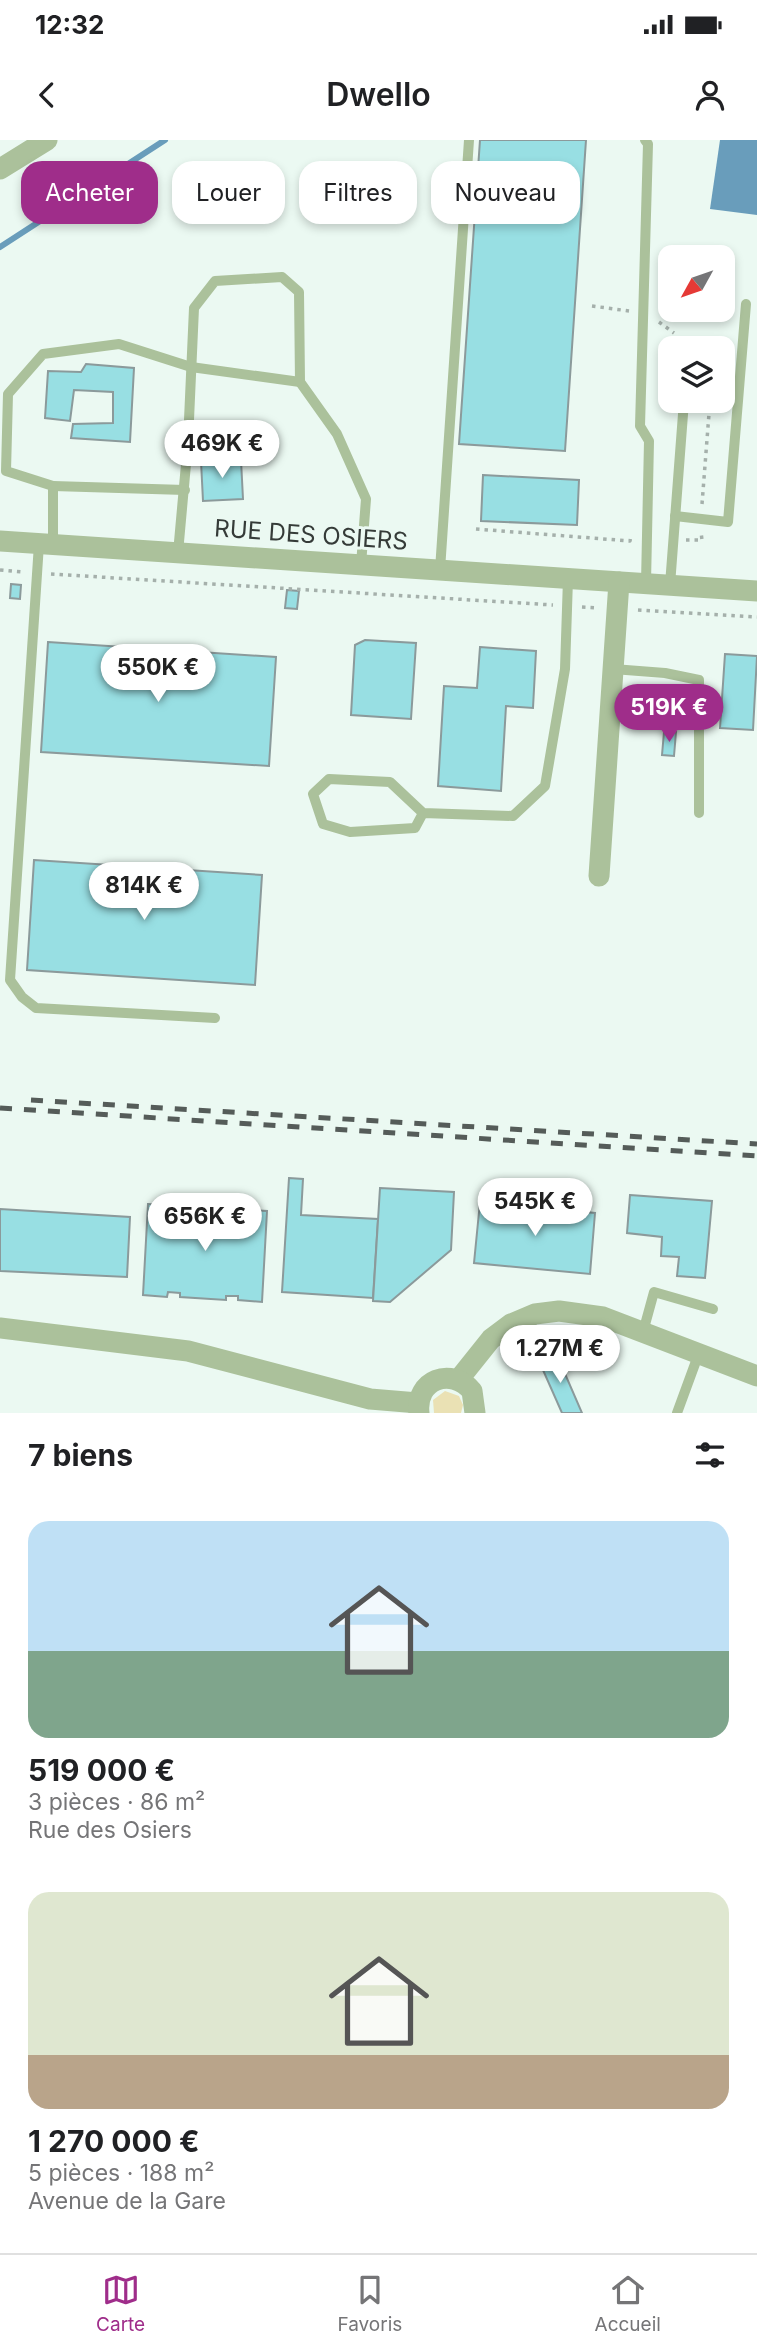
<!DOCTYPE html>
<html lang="fr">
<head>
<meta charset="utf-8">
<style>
	:root { --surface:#fff; --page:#f6f6f6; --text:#202124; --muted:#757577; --line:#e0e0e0; --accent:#9f2d8a }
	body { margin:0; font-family:Inter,sans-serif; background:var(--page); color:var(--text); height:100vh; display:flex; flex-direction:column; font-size:26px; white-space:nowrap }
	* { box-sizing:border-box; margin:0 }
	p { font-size:23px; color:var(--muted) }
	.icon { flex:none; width:38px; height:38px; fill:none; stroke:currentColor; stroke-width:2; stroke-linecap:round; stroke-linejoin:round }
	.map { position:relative; height:1273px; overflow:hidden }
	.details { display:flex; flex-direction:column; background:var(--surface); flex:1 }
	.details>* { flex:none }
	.guide { position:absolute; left:21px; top:21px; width:716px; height:63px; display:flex; gap:14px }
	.needle { width:46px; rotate:230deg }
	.tools { position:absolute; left:658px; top:105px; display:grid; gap:14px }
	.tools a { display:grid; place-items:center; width:77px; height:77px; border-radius:14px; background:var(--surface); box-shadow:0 4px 10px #0003; font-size:35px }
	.price { position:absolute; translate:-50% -60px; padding:0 16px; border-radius:24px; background:#fff; color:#222; font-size:23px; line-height:46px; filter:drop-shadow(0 2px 4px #0008) }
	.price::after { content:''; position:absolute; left:50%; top:42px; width:21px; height:16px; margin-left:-10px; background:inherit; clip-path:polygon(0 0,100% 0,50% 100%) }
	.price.selected { background:var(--accent); color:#fff }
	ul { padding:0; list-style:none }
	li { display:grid; align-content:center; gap:14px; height:371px; padding:0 28px }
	li span { display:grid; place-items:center; height:217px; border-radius:21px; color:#555 }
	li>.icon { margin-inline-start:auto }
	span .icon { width:126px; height:126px; fill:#fffc; stroke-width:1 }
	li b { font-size:30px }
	h2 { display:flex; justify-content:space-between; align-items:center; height:84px; padding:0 28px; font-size:30px }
	.pill { padding:0 24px; border-radius:21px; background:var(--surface); box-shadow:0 4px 10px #0003; font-size:24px; line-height:63px }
	.pill.selected { background:var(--accent); color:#fff }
	.status { display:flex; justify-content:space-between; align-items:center; height:49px; padding:0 35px; background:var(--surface); direction:ltr }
	.status svg { height:19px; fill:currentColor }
	header { display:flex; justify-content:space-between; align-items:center; height:91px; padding:0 28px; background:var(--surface); font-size:32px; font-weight:600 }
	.dock { display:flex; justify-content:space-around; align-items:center; height:98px; border-top:2px solid var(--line); background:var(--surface); font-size:19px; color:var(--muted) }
	.dock a { display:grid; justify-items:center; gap:4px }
	.dock .selected { color:var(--accent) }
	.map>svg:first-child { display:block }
	.green { fill:#eae1b4 }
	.water { fill:#699dbb }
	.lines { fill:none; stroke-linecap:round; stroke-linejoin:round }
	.stream { stroke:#699dbb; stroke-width:6 }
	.building { fill:#98dfe3; stroke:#8b9a9b; stroke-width:2 }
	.path { stroke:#a5b0ab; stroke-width:3.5; stroke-dasharray:3.5 5; stroke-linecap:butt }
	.service { stroke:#abc19b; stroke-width:10 }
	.minor { stroke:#abc19b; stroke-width:21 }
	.rail { stroke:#555c59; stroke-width:5; stroke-dasharray:12 12; stroke-linecap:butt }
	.labels { text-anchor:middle; stroke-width:6; stroke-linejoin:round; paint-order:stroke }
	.street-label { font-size:24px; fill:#353b38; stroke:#ebf9f2 }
</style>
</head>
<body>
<div class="status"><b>12:32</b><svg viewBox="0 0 49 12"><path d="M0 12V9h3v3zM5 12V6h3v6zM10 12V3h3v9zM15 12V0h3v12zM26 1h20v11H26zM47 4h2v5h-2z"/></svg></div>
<header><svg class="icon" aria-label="back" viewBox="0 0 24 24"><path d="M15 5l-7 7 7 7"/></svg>Dwello<svg class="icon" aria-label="person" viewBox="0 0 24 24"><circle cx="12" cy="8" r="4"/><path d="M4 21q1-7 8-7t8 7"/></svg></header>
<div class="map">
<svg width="757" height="1273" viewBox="0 0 757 1273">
	<rect width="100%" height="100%" fill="#ebf9f2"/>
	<!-- green -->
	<polygon class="green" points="445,1251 459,1256 463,1265 461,1273 434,1273 433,1260"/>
	<!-- water -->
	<polygon class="water" points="720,0 757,0 757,75 710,69"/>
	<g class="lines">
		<!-- stream -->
		<polyline class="stream" points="0,107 165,0"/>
	</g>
	<!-- building -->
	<g class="building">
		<polygon points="480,0 586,0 565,311 459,304"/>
		<polygon points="86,224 134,228 130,302 71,298 73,284 113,283 113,252 74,250 70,281 45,278 48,231 81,232"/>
		<polygon points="241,320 243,359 203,361 201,321"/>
		<polygon points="483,335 579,340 577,385 481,381"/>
		<polygon points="11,444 21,445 20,459 10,458"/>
		<polygon points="287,450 299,451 297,469 285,468"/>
		<polygon points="365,500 416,503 411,579 351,575 355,505"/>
		<polygon points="48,502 276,517 269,626 41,612"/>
		<polygon points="480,507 536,511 533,568 506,566 501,651 438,646 444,546 477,548"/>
		<polygon points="725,514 757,516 753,590 720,588"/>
		<polygon points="664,592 676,592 674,616 662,615"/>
		<polygon points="34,720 262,735 255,845 27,830"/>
		<polygon points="289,1038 303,1039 301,1075 378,1079 373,1158 282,1152"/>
		<polygon points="380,1048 454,1052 451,1110 390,1162 373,1161"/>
		<polygon points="630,1055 712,1061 705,1138 677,1136 679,1117 661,1116 662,1097 627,1093"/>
		<polygon points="480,1062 595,1073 590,1134 474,1123"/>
		<polygon points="148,1064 267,1071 262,1162 238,1160 238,1156 226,1156 226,1160 180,1157 180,1153 168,1152 167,1157 143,1155"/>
		<polygon points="0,1069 130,1077 127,1137 0,1131"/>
		<polygon points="556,1213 582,1273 562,1273 539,1221"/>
	</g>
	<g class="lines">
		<!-- path -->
		<g class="path">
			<polyline points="592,166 629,171"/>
			<polyline points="659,182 674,193"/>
			<polyline points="713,208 714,204"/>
			<polyline points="702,364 710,261"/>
			<polyline points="476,389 630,401 631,396"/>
			<polyline points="686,400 702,400 701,392"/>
			<polyline points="0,430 22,432"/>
			<polyline points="51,434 553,465"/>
			<polyline points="582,467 599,468"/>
			<polyline points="638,470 757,477"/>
		</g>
		<!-- service -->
		<g class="service">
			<polyline points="645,0 648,4 640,286 649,301 646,443"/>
			<polyline points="53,346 185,350"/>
			<polyline points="675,376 728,382 746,164"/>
			<polyline points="39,404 10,840 22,857 36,868 215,878"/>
			<polyline points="53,405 53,346 6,331 8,254 43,214 119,204 191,227 300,242"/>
			<polyline points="178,413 188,302 194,168 215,141 282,137 299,152 300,242 337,294 366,359 361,425"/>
			<polyline points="440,430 469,0"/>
			<polyline points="670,445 684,261"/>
			<polyline points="613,529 665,533 699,540 699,673"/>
			<polyline points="423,673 415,688 350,692 323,684 313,654 329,639 390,642 423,673 513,676 545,646 565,529 568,439"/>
			<polyline points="643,1192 654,1152 713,1169"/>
			<polyline points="677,1273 699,1213"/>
		</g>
		<!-- minor -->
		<g class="minor">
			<polyline points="0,29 47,0"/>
			<polyline points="0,401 757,451"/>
			<polyline points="599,736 619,442"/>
			<polyline points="0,1188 188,1211 370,1259 418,1263"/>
			<polyline points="459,1239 491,1199 511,1184 535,1174 559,1171 603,1177 757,1236"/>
			<path d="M 419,1273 C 415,1240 451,1226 472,1251 L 475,1273"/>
		</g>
		<!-- rail -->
		<g class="rail">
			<polyline points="31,960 757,1004"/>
			<polyline points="0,968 757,1016"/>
		</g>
	</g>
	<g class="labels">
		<!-- street labels -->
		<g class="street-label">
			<text transform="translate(311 395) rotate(4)" y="8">RUE DES OSIERS</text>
		</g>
	</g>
</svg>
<div class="tools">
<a><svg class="needle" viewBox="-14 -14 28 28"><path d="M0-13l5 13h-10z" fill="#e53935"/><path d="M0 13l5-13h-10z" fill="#757577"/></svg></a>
<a><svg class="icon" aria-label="layers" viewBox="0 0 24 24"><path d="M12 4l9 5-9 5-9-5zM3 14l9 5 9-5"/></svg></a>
</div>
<b class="price" style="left:222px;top:340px">469K €</b>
<b class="price" style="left:158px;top:564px">550K €</b>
<b class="price selected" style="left:669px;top:604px">519K €</b>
<b class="price" style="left:144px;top:782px">814K €</b>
<b class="price" style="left:535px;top:1098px">545K €</b>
<b class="price" style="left:205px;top:1113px">656K €</b>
<b class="price" style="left:560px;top:1245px">1.27M €</b>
<div class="guide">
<a class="pill selected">Acheter</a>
<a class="pill">Louer</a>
<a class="pill">Filtres</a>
<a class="pill">Nouveau</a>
</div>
</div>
<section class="details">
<h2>7 biens<svg class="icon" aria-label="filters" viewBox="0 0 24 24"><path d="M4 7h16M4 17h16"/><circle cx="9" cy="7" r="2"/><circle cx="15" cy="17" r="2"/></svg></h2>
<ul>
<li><span style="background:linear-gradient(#bfe0f5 60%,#7fa58c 0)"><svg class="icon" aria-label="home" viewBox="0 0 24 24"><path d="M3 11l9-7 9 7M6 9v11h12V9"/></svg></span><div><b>519 000 €</b><p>3 pièces · 86 m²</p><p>Rue des Osiers</p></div></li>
<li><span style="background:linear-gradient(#dfe7d0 75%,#b9a48a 0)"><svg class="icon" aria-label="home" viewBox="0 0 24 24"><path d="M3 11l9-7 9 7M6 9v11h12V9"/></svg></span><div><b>1 270 000 €</b><p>5 pièces · 188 m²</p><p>Avenue de la Gare</p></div></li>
</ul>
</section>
<nav class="dock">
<a class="selected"><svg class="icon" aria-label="map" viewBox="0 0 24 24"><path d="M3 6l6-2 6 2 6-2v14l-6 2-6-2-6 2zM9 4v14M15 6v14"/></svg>Carte</a>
<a><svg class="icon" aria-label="saved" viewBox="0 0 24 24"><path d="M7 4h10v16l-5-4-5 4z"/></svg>Favoris</a>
<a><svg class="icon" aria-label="home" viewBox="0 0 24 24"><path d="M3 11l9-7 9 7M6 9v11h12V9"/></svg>Accueil</a>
</nav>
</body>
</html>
